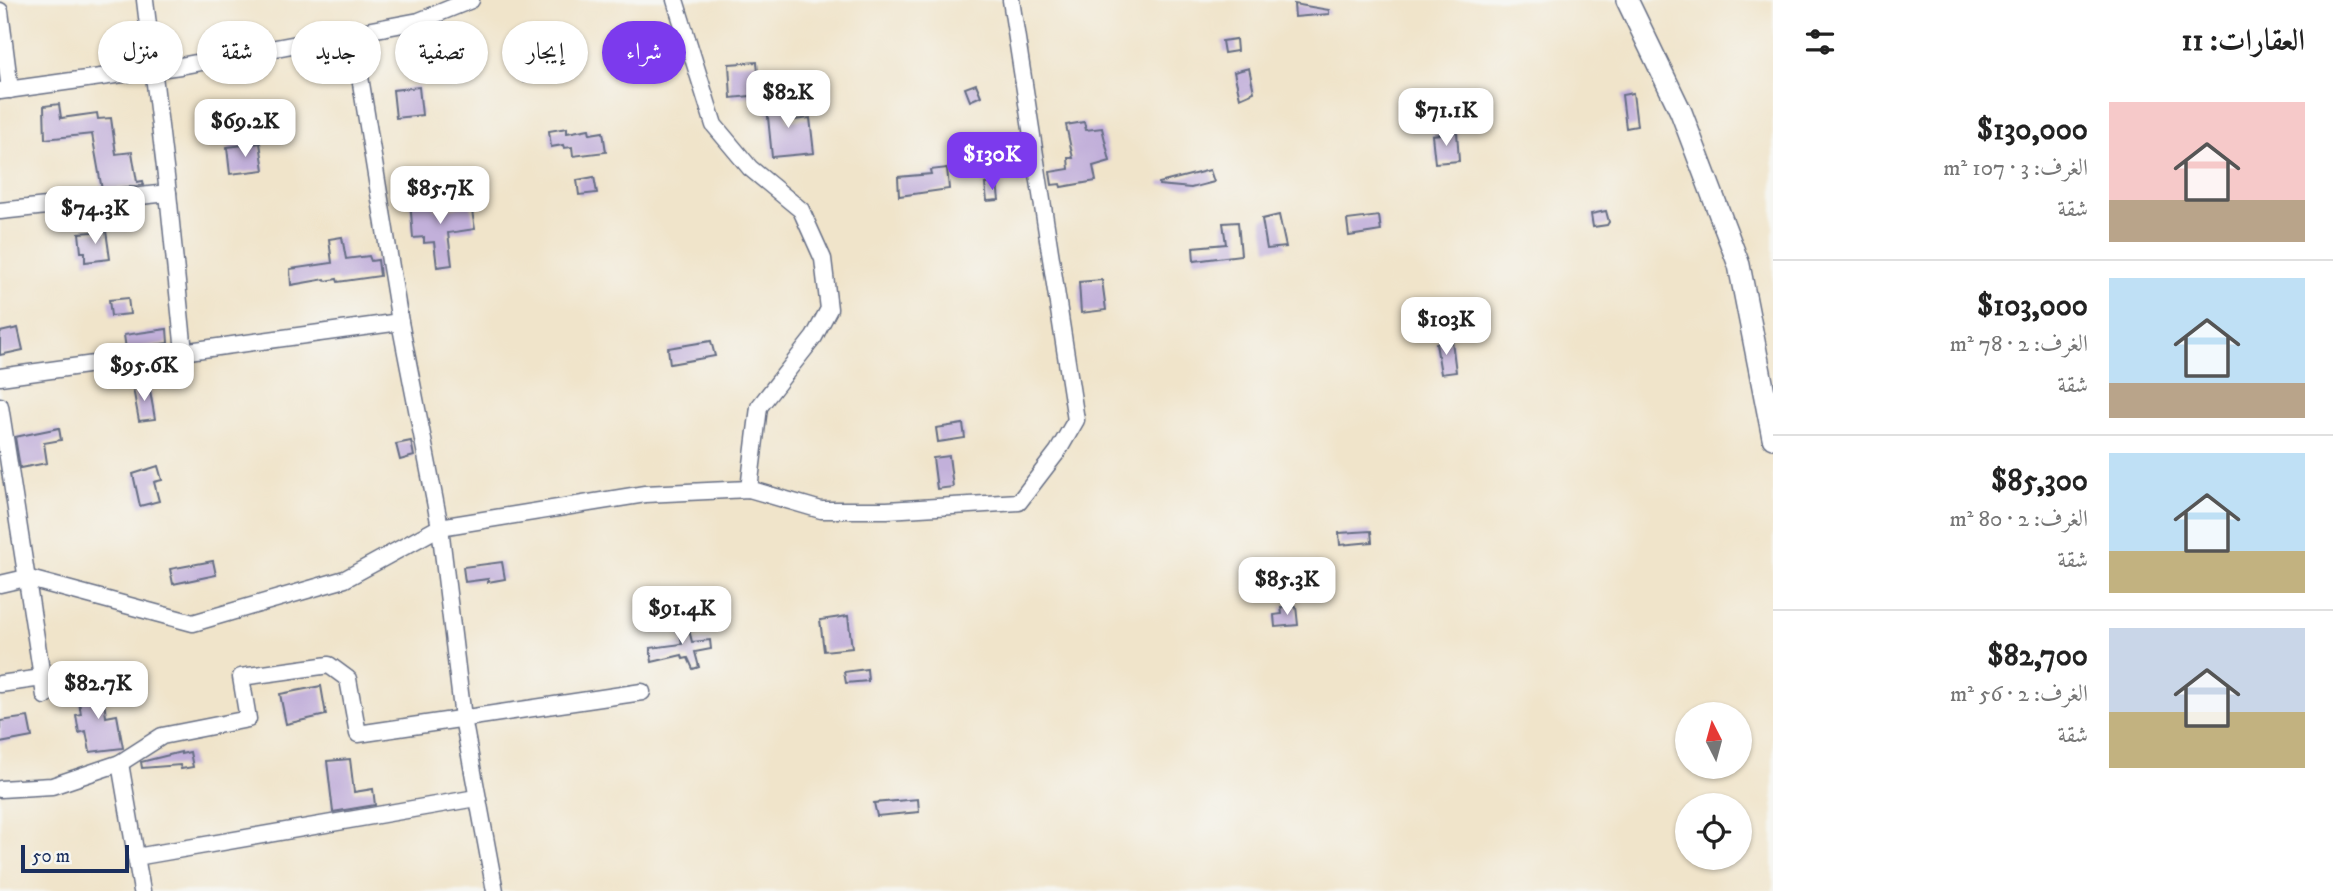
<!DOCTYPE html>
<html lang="ar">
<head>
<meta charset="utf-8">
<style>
	:root { --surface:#fff; --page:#f2f2f2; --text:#222; --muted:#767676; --line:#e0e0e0; --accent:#7c3aed }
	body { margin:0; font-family:"IM FELL DW Pica",Amiri,serif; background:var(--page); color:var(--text); direction:rtl; height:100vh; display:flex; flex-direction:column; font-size:26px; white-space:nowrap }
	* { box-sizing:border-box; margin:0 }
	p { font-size:23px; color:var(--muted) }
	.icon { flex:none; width:38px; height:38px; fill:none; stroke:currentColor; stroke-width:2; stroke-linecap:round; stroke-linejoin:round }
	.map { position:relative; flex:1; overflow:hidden; direction:ltr }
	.drawer { display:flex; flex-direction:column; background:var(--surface); width:560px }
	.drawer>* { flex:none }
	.top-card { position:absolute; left:21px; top:21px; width:665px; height:63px; direction:rtl; display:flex; gap:14px }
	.needle { width:46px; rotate:354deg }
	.controls { position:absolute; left:1675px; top:702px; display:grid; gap:14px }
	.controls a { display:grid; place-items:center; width:77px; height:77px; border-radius:50%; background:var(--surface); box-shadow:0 2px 5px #0004; font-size:35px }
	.scale { position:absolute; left:21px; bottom:18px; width:108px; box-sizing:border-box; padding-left:7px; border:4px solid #1b2f5e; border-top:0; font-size:19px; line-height:24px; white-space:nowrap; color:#1b2f5e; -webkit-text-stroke:5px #f6f6f2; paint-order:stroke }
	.price { position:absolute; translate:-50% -60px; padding:0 16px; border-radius:14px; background:#fff; color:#222; font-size:23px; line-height:46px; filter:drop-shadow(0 2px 4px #0008) }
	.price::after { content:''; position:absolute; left:50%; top:42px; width:21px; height:16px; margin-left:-10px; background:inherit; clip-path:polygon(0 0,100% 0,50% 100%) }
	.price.selected { background:var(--accent); color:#fff }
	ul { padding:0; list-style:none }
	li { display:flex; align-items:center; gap:21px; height:175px; padding:0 28px }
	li+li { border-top:2px solid var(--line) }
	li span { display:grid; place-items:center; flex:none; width:196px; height:140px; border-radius:0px; color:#555 }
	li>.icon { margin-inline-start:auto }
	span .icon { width:84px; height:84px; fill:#fffc; stroke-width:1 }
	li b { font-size:30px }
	h2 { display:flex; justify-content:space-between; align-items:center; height:84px; padding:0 28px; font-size:30px }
	.chip { padding:0 24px; border-radius:32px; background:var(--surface); box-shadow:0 2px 5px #0004; font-size:24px; line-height:63px }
	.chip.selected { background:var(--accent); color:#fff }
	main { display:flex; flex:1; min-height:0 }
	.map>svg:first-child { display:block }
	.building { fill:#c2b0da }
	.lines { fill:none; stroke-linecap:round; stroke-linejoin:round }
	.minor-casing { stroke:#666e84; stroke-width:19 }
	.tertiary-casing { stroke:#666e84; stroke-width:24 }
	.minor { stroke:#fff; stroke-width:16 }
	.tertiary { stroke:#fff; stroke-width:21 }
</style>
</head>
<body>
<main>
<section class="drawer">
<h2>العقارات: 11<svg class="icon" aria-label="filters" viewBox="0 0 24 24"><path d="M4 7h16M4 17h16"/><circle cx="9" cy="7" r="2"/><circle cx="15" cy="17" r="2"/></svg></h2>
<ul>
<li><span style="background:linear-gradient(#f6c9c9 70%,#b9a48a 0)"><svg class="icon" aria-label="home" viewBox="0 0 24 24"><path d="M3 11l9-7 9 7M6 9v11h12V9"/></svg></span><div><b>$130,000</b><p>الغرف: 3 · 107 m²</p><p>شقة</p></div></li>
<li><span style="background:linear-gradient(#bfe0f5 75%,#b9a48a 0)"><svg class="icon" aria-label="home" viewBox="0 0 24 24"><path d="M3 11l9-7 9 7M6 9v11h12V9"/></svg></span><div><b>$103,000</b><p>الغرف: 2 · 78 m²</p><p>شقة</p></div></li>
<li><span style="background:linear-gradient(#bfe0f5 70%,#c2b280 0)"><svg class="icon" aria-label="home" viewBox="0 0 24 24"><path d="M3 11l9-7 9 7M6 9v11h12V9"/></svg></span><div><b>$85,300</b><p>الغرف: 2 · 80 m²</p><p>شقة</p></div></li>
<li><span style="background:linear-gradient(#c9d6e8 60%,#c2b280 0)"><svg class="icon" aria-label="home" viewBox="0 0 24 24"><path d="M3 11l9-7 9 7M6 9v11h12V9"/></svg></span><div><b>$82,700</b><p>الغرف: 2 · 56 m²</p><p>شقة</p></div></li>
</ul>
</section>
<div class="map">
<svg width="1773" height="891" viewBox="0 0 1773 891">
	<rect width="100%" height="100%" fill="#f6f6f2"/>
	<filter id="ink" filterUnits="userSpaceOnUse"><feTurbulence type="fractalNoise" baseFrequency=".0143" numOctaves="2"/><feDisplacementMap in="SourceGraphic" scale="14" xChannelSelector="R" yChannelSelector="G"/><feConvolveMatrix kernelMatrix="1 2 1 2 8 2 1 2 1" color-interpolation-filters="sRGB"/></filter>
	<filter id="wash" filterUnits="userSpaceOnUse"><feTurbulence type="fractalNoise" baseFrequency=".00686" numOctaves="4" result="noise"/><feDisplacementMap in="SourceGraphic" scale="28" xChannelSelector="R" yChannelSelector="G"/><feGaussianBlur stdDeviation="1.57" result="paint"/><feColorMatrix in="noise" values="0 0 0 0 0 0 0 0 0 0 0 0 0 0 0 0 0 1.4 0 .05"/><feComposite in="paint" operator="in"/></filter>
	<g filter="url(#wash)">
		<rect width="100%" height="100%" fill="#f0e4ca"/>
		<g id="blocks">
			<!-- building -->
			<g class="building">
				<polygon points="1294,4 1329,10 1329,14 1295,17"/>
				<polygon points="1236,39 1237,51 1224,53 1222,41"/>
				<polygon points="757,62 760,95 731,98 729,64"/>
				<polygon points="556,64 558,78 524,82 524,68"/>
				<polygon points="1249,68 1254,92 1240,98 1234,72"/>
				<polygon points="976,84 981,96 970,101 965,88"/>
				<polygon points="419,87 422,115 396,118 393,90"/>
				<polygon points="1633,93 1637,126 1626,128 1622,95"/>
				<polygon points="784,94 787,121 810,118 814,153 772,157 766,97"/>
				<polygon points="59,104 61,118 97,113 98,119 111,118 116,154 132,152 137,182 143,181 144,185 102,190 92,134 45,139 44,106"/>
				<polygon points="1084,122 1086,130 1102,128 1110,161 1093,166 1096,181 1061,187 1060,184 1052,185 1050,172 1069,169 1068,158 1073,158 1066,125"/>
				<polygon points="567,128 567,133 589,129 590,134 603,132 606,152 573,156 572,147 564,148 563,145 551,147 549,131"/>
				<polygon points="1457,132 1459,161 1435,163 1432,135"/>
				<polygon points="260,143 264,170 230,174 227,147"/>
				<polygon points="947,168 949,189 899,196 898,177 931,174 930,170"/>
				<polygon points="1210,170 1214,182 1191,188 1159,185 1159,183"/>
				<polygon points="594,177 597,193 579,195 577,180"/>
				<polygon points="997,183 999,200 987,201 985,184"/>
				<polygon points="434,199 435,210 471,205 475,229 448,233 452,265 437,267 434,242 424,243 424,237 413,238 410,200"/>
				<polygon points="1606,211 1609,222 1607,225 1593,227 1591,214"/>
				<polygon points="1279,215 1286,247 1267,249 1262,219"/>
				<polygon points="1379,216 1381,231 1349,236 1347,220"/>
				<polygon points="1238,222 1241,255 1194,261 1193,247 1226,244 1223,223"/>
				<polygon points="106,231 110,259 85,262 85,252 81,252 79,233"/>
				<polygon points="342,237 346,259 369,256 371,261 378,260 380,276 338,282 337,279 326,281 325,279 291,285 290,269 332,263 329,239"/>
				<polygon points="1102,280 1106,310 1081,313 1079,282"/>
				<polygon points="128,298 130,314 111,316 109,300"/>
				<polygon points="18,328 23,350 0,355 0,332"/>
				<polygon points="167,329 168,343 126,349 124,335"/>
				<polygon points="711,341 715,356 670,364 668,348"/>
				<polygon points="1452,341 1456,372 1441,374 1436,343"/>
				<polygon points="149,385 155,419 139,421 133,388"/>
				<polygon points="963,424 965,438 938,442 936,428"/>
				<polygon points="59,428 61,440 44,443 47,463 20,468 15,437"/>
				<polygon points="411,441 414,456 400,460 396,444"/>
				<polygon points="949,456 953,487 937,489 933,458"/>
				<polygon points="158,466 162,480 154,482 159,501 140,506 133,474"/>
				<polygon points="1371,531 1372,542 1340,545 1339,533"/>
				<polygon points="213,561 216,575 173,584 170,569"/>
				<polygon points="502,562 505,579 488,582 488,579 465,582 463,567"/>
				<polygon points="1296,606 1298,625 1275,627 1274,615 1282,614 1281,607"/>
				<polygon points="685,614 692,642 710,640 711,649 695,652 699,667 693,669 688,658 683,659 682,655 652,662 650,648 682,644 677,615"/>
				<polygon points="848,616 852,648 824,651 820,620"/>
				<polygon points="867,669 868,681 846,683 844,672"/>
				<polygon points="102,686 106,717 117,715 123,748 90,752 86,731 79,733 76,715 81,714 77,690"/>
				<polygon points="321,686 326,715 286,724 280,694"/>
				<polygon points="28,717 32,737 0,743 0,721"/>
				<polygon points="181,752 181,754 190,752 193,767 181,769 180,765 142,768 141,762"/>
				<polygon points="350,759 354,792 373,789 375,805 333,812 327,761"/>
				<polygon points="918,799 919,812 877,816 874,803"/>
			</g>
		</g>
	</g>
	<g filter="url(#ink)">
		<use href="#blocks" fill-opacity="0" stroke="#666e84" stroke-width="2"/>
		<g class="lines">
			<!-- minor casing -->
			<g class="minor-casing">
				<g id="minor">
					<polyline points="145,0 168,193 184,352"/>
					<polyline points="675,0 714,125 750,168 801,210 823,259 829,309 814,337 759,407 749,489"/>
					<polyline points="0,11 10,90"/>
					<polyline points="353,34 400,322 440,527 463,718 495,891"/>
					<polyline points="0,91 180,66 419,21 471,0"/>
					<polyline points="0,211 168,193"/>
					<polyline points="0,377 400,322"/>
					<polyline points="0,406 45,696"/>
					<polyline points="0,584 26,578 193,623 345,579 440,527 645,494 749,489 821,510 887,510 1019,502 1058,451 1076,420 1011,0"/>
					<polyline points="0,684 42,678"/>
					<polyline points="120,763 142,891"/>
					<polyline points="0,789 52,786 120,763 162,736 248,719 241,677 329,665 348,679 358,734 642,692"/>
					<polyline points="136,857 476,798"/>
				</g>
			</g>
			<!-- tertiary casing -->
			<g class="tertiary-casing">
				<polyline id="tertiary" points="1627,0 1681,112 1739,265 1773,438"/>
			</g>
			<!-- minor -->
			<use href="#minor" class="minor"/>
			<!-- tertiary -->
			<use href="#tertiary" class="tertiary"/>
		</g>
	</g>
</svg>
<div class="controls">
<a><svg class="needle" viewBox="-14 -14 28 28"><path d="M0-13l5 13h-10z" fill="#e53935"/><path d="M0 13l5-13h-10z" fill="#767676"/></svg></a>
<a><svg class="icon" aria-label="locate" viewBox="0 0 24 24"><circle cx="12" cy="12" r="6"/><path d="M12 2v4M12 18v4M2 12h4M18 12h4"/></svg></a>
</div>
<div class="scale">50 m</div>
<b class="price" style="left:788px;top:130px">$82K</b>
<b class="price" style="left:1446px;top:148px">$71.1K</b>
<b class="price" style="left:245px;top:159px">$69.2K</b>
<b class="price selected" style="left:992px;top:192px">$130K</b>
<b class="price" style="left:440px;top:226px">$85.7K</b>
<b class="price" style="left:95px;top:246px">$74.3K</b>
<b class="price" style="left:1446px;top:357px">$103K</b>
<b class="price" style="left:144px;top:403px">$95.6K</b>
<b class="price" style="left:1287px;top:617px">$85.3K</b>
<b class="price" style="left:682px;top:646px">$91.4K</b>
<b class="price" style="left:98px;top:721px">$82.7K</b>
<div class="top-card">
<a class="chip selected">شراء</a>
<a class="chip">إيجار</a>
<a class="chip">تصفية</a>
<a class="chip">جديد</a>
<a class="chip">شقة</a>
<a class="chip">منزل</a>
</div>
</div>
</main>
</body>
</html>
